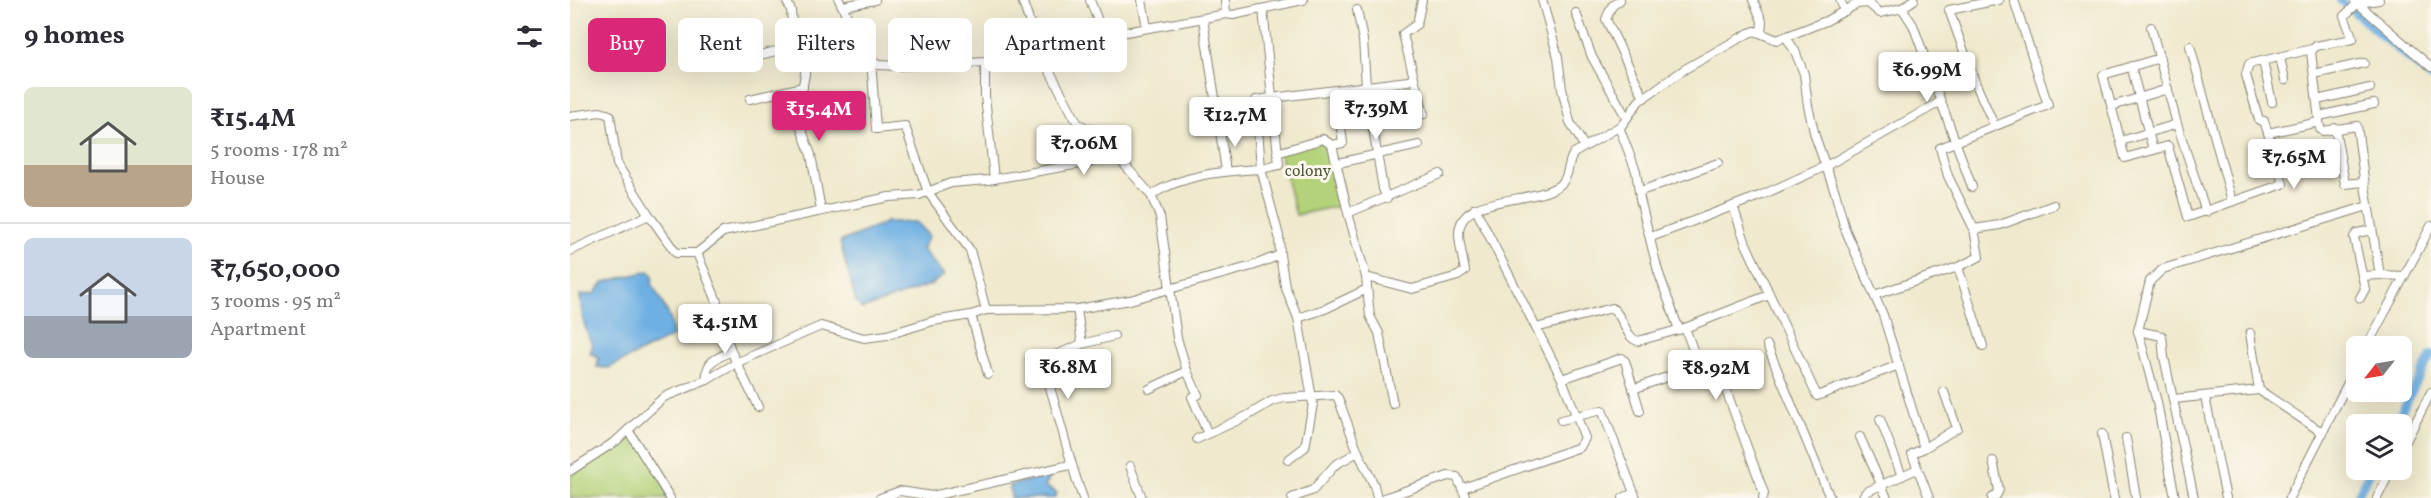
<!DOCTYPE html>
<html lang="en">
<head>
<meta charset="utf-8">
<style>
	:root { --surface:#fff; --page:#f2f2f3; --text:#2b2b33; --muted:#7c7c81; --line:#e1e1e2; --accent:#db2777 }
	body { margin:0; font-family:Vollkorn,serif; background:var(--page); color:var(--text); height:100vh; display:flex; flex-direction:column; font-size:22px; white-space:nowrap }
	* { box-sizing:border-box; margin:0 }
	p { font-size:20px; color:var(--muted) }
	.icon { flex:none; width:33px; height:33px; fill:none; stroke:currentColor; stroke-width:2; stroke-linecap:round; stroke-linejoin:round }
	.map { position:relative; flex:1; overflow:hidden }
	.drawer { display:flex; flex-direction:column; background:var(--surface); width:570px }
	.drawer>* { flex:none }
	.guide { position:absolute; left:18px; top:18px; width:570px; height:54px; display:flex; gap:12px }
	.needle { width:39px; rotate:239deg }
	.buttons { position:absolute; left:1776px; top:336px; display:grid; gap:12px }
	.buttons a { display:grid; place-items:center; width:66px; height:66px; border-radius:9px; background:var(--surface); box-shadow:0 6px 24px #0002; font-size:30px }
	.price { position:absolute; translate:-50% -51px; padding:0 14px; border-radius:6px; background:#fff; color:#222; font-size:20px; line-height:39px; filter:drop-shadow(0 2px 3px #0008) }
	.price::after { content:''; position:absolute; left:50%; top:36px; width:18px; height:14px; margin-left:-9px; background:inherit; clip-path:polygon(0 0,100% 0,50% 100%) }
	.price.current { background:var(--accent); color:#fff }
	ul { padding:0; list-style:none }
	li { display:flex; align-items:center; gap:18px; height:150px; padding:0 24px }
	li+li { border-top:2px solid var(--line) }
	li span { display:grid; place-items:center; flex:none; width:168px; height:120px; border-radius:9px; color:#555 }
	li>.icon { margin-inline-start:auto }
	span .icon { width:72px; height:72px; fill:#fffc; stroke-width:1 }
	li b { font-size:26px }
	h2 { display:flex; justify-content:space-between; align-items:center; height:72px; padding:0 24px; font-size:26px }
	.tag { padding:0 21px; border-radius:9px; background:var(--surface); box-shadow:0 6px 24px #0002; font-size:21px; line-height:54px }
	.tag.current { background:var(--accent); color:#fff }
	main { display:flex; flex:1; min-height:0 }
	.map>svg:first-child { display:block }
	.green { fill:#b4d279; stroke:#68774a; stroke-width:1.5 }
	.water { fill:#6eb0e3; stroke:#456680; stroke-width:1.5 }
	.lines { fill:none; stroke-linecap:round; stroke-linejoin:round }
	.canal { stroke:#6eb0e3; stroke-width:8 }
	.minor-casing { stroke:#868274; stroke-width:10 }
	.minor { stroke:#fff; stroke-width:8 }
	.labels { text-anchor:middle; stroke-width:6; stroke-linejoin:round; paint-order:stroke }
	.park-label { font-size:16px; fill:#515c3d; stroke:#fbf7ec }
</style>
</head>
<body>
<main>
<section class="drawer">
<h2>9 homes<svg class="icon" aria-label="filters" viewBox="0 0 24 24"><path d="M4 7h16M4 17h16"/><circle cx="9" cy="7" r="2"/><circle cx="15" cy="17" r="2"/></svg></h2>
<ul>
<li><span style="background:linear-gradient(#dfe7d0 65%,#b9a48a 0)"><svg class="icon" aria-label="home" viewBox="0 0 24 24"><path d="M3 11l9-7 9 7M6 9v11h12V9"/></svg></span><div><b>₹15.4M</b><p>5 rooms · 178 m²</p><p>House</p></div></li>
<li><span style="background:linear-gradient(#c9d6e8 65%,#9aa5b1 0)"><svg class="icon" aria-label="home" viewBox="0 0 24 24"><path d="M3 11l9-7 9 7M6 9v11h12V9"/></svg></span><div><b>₹7,650,000</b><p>3 rooms · 95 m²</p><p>Apartment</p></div></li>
</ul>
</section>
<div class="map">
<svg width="1861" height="498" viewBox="0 0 1861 498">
	<rect width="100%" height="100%" fill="#fbf7ec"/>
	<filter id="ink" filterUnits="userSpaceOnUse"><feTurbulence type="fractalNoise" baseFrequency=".0167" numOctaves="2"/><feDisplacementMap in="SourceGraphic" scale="12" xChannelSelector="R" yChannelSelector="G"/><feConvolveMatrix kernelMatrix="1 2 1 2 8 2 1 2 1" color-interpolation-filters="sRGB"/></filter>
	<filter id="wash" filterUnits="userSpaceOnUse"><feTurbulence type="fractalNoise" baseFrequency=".008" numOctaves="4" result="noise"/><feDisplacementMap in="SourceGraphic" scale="24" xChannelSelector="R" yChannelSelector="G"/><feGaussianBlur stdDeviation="1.35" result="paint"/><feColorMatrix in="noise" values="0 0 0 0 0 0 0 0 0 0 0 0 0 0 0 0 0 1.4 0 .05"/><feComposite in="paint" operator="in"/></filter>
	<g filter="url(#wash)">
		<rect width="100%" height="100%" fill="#efe9cd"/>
		<!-- green -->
		<g class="green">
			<polygon points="755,138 769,206 726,215 709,151"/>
			<polygon points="63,425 74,442 99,498 0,498 0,477 47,442"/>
		</g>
		<!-- water -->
		<g class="water">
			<polygon points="317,222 346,222 359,236 352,249 374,275 362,284 292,309 286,302 270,242"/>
			<path d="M 79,271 L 83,276 L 82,284 L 100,317 L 103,336 L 38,368 L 27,367 L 29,357 L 20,353 L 23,346 C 15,332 11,311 10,295 L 24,294 L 34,282 Z"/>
			<polygon points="481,475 475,486 487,493 484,498 441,498 440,485"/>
		</g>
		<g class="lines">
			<!-- canal -->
			<g class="canal">
				<polyline points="1770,0 1861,78"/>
				<polyline points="1825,424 1861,355"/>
				<polyline points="1786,498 1801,470"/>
			</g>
		</g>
	</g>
	<g filter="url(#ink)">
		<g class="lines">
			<!-- minor casing -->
			<g class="minor-casing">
				<g id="minor">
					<polyline points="216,0 221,10 222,23 236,59 235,74 227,117 241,155 251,210"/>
					<polyline points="269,0 297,56 308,65 329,66 462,60 481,47 531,29 545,34 656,14 663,15 733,0"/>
					<polyline points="452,0 471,55 508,124 525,131 538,141 546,155 581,195 590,217 607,338 617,371 628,395 622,397 638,434"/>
					<polyline points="520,0 531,29"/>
					<polyline points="572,0 577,28"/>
					<polyline points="655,0 656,14"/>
					<polyline points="972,0 988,57 992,89 1000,122 1014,146"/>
					<polyline points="1050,0 1042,6 1036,19 1074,98"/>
					<polyline points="1183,0 1192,21 1191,33"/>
					<polyline points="1270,0 1275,11"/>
					<polyline points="1809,0 1788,3 1774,16 1783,39 1746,46 1741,52 1750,129 1753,131 1787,126 1795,186 1810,275 1834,276"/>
					<polyline points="1785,1 1861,67"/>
					<polyline points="273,6 305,0"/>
					<polyline points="1332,8 1343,25 1402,187"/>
					<polyline points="693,9 709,165 691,169 709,236 710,255"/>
					<polyline points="787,10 793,40 796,86 813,189 817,198"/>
					<polyline points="1006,13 1022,57 1056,117"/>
					<polyline points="633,19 656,171"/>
					<polyline points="1581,27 1607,124 1636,212"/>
					<polyline points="1216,37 1225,51 1234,74 1238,106 1245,136 1265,192 1275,229 1313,315 1354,448 1342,454 1359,498"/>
					<polyline points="1620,46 1662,201"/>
					<polyline points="1742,49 1679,64 1676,75 1689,120 1694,121 1698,133 1749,122"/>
					<polyline points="1710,57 1715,80"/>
					<polyline points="1590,58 1533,75 1555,158 1598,146 1618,217 1713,184 1698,133"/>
					<polyline points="301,59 306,129 335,126 358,192 400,250 416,310"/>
					<polyline points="169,60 231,45"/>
					<polyline points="1693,61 1702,102"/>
					<polyline points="415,63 415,96 424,179"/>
					<polyline points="1561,66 1583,150"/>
					<polyline points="1744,74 1794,63"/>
					<polyline points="844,78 854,114"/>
					<polyline points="180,99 233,87"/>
					<polyline points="1747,100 1800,88"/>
					<polyline points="1542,106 1598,89"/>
					<polyline points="0,116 30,112 40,115 47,164 79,215 106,253 127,253 153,232 319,197 349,195 381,183 418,180 521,162 543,149"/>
					<polyline points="1749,116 1804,104"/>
					<polyline points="1424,125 1405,82 1379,10 1429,0"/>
					<polyline points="1049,127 1066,171 1070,199 1088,271 1109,330"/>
					<polyline points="1765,128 1775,184 1794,182"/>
					<polyline points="1551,141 1607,124"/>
					<polyline points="762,145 773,143 766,90"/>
					<polyline points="707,153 753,139 762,145 778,213 796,277 800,316 809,333 823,404"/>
					<polyline points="768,163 849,145"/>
					<polyline points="1071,191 1148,163"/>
					<path d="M 581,195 C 615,174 653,171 691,169 L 686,100 L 838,81 L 844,78 L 833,34 L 847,24 L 852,0"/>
					<polyline points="1163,206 1176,244 1247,396 1329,365"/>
					<polyline points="778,213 870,174"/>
					<polyline points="1404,229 1430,225 1484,205"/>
					<polyline points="1081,237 1192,195 1256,166 1370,102"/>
					<polyline points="0,251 79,215"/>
					<polyline points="127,253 146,299 161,351 188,407"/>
					<polyline points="1388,267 1413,346"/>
					<polyline points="1792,276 1810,275"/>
					<path d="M 796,277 L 842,289 L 888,276 L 895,271 C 893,259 889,245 889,233 C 890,192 967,206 992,183 C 1000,175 997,162 1004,153 L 1052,125 L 1069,101 L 1115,69 L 1179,33 L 1185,31 L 1207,40 L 1256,21 L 1287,4 L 1298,3 L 1310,13 L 1332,8 L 1344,0"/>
					<polyline points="1304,295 1388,267 1409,257 1404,229 1378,176 1370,148 1478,105 1444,0"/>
					<polyline points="1790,298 1795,289 1784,237 1787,233 1802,230"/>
					<polyline points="507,309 512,344"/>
					<polyline points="401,315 418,374"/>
					<polyline points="728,318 755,309 797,289"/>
					<path d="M 966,328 L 1042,308 C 1054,316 1055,338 1068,341 L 1115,328 L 1199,295"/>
					<polyline points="1115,328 1129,366"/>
					<polyline points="1568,331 1592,336 1594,357 1624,498"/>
					<polyline points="1680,333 1689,390"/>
					<polyline points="1197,345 1260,498"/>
					<polyline points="1797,346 1861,226"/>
					<polyline points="992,379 1052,358 1055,361 1070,411"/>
					<path d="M 137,380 C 135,360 145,360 161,351"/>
					<polyline points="579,389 617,371"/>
					<polyline points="1063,389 1136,363 1146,363 1194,493 1193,498"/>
					<polyline points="1635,397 1656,498"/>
					<polyline points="1604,399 1689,390 1753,433"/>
					<polyline points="1310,419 1332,476"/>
					<polyline points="991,420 1032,410 1066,498"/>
					<polyline points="58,430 100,498"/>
					<polyline points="1532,434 1544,498"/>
					<polyline points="1290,437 1317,498"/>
					<polyline points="1556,438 1566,498"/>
					<polyline points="627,439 677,416 702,401 714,398 765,395 768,398 788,452 804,485 807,498"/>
					<polyline points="1354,448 1387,428 1374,392"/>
					<polyline points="1832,449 1861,392"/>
					<polyline points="560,466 572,498"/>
					<polyline points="0,471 46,441 94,397 137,380 168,362 251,326 294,338 317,335 363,321 401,315 416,310 507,309 560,300 682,266 710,255 715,286 728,318 743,404 735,447 718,460"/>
					<polyline points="893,488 1010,447 1015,438 992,379 905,208"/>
					<polyline points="310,498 330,491 362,496 500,465"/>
					<path d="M 513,498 C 496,453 488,406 471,361 L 512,344 L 544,336"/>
					<polyline points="722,498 743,490 765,465 788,452"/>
					<polyline points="814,498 878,476 887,477 896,498"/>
					<polyline points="1053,498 1064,493"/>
					<polyline points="1292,498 1296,492 1347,469"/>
					<polyline points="1422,498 1426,496 1429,490 1423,461"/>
					<polyline points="1605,498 1587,402 1568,331 1580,281 1593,269 1798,206"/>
					<polyline points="1719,498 1786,367"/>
					<polyline points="1807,498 1821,470"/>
				</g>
			</g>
			<!-- minor -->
			<use href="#minor" class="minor"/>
		</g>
	</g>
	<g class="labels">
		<!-- park labels -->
		<g class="park-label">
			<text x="738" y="176">colony</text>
		</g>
	</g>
</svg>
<div class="buttons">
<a><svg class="needle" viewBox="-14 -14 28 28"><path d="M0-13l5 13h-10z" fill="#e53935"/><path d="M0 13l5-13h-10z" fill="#7c7c81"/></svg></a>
<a><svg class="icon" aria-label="layers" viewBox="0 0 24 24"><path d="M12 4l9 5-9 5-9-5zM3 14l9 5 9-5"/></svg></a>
</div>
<b class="price" style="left:1357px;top:103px">₹6.99M</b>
<b class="price" style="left:806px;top:141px">₹7.39M</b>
<b class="price current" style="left:249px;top:142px">₹15.4M</b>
<b class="price" style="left:665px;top:148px">₹12.7M</b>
<b class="price" style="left:514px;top:176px">₹7.06M</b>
<b class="price" style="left:1724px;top:190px">₹7.65M</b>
<b class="price" style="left:155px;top:355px">₹4.51M</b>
<b class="price" style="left:498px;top:400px">₹6.8M</b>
<b class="price" style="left:1146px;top:401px">₹8.92M</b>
<div class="guide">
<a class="tag current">Buy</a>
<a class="tag">Rent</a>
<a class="tag">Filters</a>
<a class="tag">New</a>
<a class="tag">Apartment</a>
</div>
</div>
</main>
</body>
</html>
